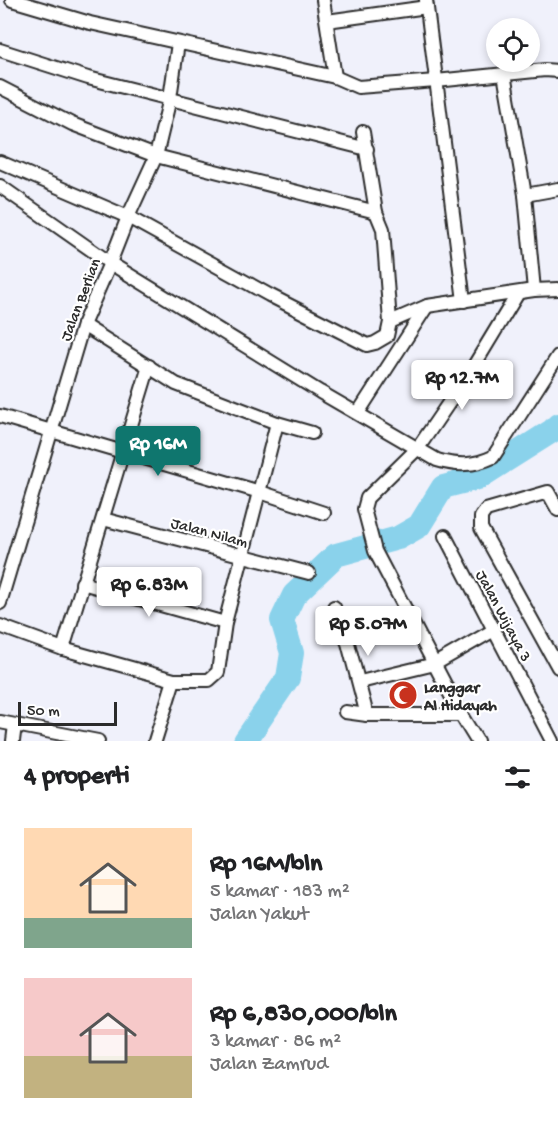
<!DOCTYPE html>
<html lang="id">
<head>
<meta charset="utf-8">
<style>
	:root { --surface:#fff; --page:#f6f6f6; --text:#202124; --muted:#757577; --accent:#0f766e }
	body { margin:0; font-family:"Gochi Hand",sans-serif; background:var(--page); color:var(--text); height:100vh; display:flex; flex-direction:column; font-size:22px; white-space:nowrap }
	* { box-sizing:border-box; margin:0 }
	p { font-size:20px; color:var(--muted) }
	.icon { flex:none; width:33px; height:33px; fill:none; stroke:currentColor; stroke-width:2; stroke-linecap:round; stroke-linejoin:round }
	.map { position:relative; height:741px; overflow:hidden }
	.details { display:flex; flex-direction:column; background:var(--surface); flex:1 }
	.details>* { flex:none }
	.controls { position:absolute; left:486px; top:18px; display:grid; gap:12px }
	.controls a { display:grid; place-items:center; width:54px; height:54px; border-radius:50%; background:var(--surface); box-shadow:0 3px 9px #0003; font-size:30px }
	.scale { position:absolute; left:18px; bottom:15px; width:99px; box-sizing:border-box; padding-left:6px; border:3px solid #2b2b2b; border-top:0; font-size:16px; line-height:21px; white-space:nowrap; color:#2b2b2b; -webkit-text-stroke:4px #fff; paint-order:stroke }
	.price { position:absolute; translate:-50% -51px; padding:0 14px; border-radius:6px; background:#fff; color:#222; font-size:20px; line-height:39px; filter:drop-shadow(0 2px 3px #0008) }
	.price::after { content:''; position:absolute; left:50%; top:36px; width:18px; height:14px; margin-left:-9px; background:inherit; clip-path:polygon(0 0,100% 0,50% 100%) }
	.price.current { background:var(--accent); color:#fff }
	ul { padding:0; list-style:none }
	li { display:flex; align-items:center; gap:18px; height:150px; padding:0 24px }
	li span { display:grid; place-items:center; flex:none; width:168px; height:120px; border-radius:0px; color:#555 }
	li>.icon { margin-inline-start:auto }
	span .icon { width:72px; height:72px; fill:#fffc; stroke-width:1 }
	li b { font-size:26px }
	h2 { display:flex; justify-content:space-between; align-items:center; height:72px; padding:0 24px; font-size:26px }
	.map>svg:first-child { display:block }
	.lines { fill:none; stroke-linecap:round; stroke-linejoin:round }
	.river { stroke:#8ad2eb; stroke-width:24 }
	.street-casing { stroke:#2b2b2b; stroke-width:16 }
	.street { stroke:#fff; stroke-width:12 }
	.labels { text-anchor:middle; stroke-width:4.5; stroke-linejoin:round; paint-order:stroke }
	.street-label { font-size:16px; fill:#2b2b2b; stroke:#fff }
	.poi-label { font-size:16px; font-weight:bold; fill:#2b2b2b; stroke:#fff; text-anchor:start }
</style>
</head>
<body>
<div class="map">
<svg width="558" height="741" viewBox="0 0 558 741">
	<rect width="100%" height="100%" fill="#f0f1fb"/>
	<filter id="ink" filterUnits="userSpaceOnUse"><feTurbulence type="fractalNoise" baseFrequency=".0167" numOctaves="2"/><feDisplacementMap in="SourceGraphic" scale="12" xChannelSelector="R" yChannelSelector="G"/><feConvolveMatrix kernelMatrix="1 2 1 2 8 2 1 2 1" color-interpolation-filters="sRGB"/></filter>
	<g filter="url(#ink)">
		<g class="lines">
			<!-- river -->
			<polyline class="river" points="245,741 288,678 292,653 282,620 294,595 336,555 398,538 419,526 443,487 478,478 552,431 558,425"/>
			<!-- street casing -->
			<g class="street-casing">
				<g id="street">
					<polyline points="12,0 90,23 335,77 358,87 436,81 545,70 558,71"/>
					<polyline points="323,0 335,77"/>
					<polyline points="426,0 464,301"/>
					<polyline points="327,21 427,7"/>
					<polyline points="0,50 88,78 367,149"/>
					<polyline points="504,74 525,195 534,290"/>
					<polyline points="0,87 72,124 156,156 376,212"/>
					<polyline points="0,162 128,217 269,295 367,345 375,343 387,336 390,322 383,229 376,212 363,132"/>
					<path d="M 0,186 L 110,263 L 320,392 L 437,460 C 457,466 474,466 493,457 L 558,356"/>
					<polyline points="525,195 558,189"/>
					<polyline points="390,322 427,306 534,290 558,289"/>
					<polyline points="83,325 176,384 277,423 312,433"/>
					<polyline points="358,413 427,306"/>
					<polyline points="0,416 260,492 324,513"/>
					<polyline points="558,510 548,492 486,510 481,517 481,528 558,667"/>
					<polyline points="103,519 309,573"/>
					<polyline points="445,536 552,741"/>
					<polyline points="82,583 225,623"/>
					<polyline points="0,603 83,325 110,263 128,217 156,156 170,98 178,43"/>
					<polyline points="334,607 340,627 348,643 367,715"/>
					<polyline points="0,626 63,649 174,680 209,680 218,672 225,623 277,423"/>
					<polyline points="63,649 149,366"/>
					<polyline points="360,682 435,664 494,630"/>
					<polyline points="345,712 367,715 461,715"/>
					<polyline points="0,722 98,741"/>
					<polyline points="13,741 15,725"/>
					<polyline points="155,741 174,680"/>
					<polyline points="477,741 461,715 375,551 364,509 367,498 418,448 472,369 518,293"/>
				</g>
			</g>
			<!-- street -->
			<use href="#street" class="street"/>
		</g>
	</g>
	<!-- icons -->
	<defs>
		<g id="mosque-disc" transform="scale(1.5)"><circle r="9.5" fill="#c8321e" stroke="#fff"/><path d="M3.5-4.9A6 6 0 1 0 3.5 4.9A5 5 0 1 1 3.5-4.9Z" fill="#fff"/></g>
	</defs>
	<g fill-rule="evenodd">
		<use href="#mosque-disc" x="403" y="695"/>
	</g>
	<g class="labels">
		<!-- street labels -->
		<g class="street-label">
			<text transform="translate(79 299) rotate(-69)" y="6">Jalan Berlian</text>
			<text transform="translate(210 531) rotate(15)" y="6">Jalan Nilam</text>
			<text transform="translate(505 615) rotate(62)" y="6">Jalan Wijaya 3</text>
		</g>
		<!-- poi labels -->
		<g class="poi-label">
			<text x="424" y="692">Langgar<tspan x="424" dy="18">Al Hidayah</tspan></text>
		</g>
	</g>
</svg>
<div class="controls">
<a><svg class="icon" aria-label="locate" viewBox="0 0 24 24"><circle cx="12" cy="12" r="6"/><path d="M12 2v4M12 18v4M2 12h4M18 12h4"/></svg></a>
</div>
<div class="scale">50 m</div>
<b class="price" style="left:462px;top:411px">Rp 12.7M</b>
<b class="price current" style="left:158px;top:477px">Rp 16M</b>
<b class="price" style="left:149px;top:618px">Rp 6.83M</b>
<b class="price" style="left:368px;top:657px">Rp 5.07M</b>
</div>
<section class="details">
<h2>4 properti<svg class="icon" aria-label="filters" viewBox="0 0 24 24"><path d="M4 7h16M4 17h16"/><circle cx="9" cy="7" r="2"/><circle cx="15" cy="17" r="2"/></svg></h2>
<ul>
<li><span style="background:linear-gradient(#ffd9b3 75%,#7fa58c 0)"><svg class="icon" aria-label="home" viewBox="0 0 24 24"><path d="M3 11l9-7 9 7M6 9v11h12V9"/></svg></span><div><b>Rp 16M/bln</b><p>5 kamar · 183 m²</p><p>Jalan Yakut</p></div></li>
<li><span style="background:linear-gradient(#f6c9c9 65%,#c2b280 0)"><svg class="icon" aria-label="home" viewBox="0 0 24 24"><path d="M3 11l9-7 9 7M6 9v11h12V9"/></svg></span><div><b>Rp 6,830,000/bln</b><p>3 kamar · 86 m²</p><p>Jalan Zamrud</p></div></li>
</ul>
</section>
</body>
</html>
